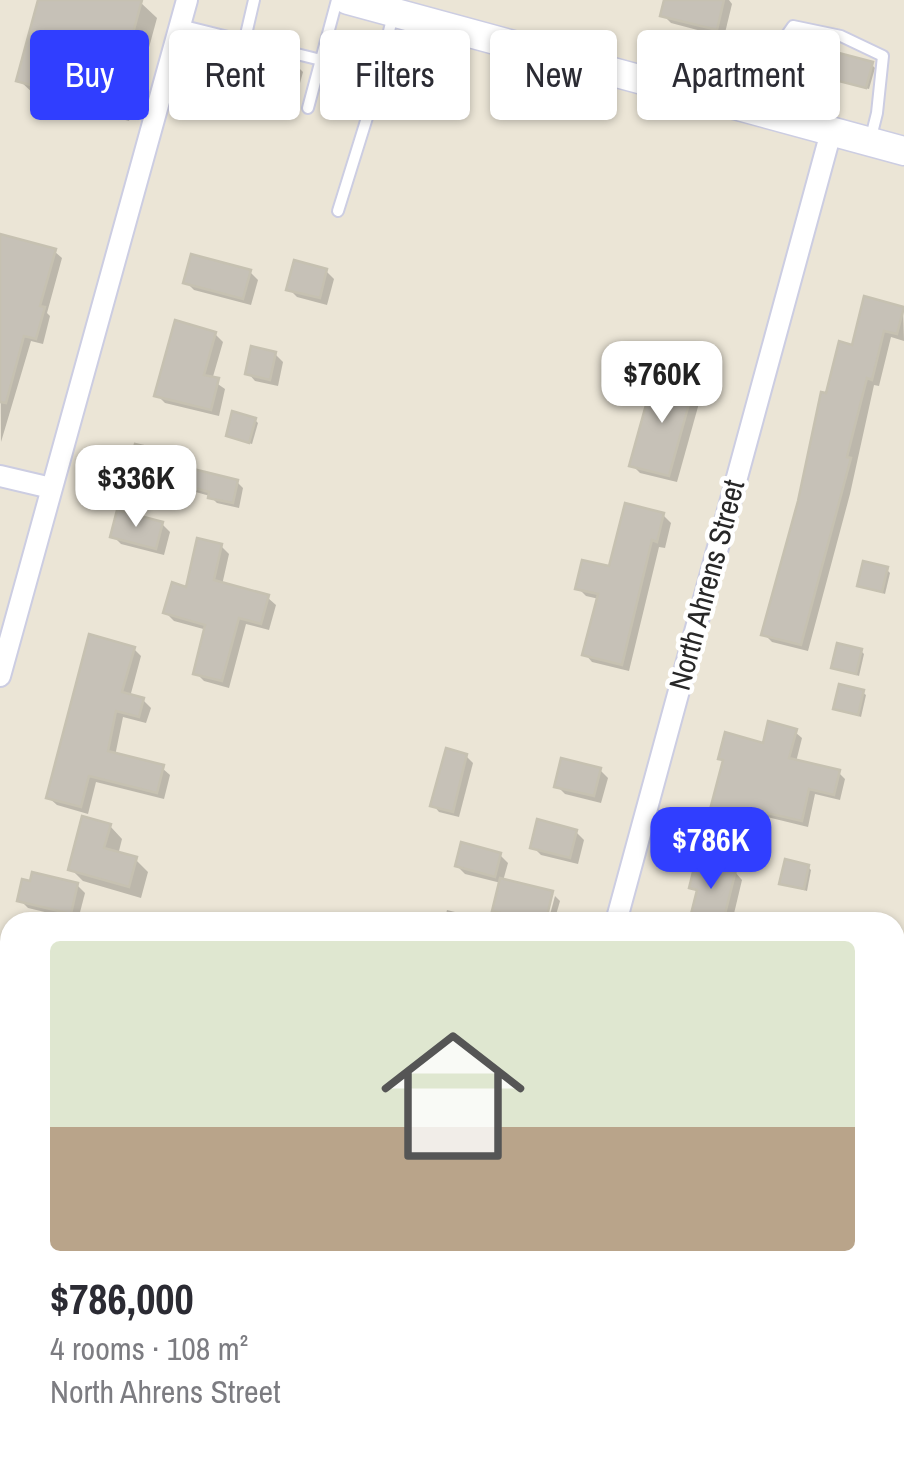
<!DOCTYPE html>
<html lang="en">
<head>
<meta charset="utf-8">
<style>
	:root { --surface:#fff; --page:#f7f7f7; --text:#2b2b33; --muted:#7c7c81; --line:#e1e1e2; --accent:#303eff }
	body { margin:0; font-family:"Archivo Narrow",sans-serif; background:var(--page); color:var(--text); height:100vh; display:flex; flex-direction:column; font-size:38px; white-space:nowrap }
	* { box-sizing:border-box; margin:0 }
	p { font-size:32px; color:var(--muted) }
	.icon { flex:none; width:55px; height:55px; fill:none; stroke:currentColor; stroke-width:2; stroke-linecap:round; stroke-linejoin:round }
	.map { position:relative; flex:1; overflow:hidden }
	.side { position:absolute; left:0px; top:912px; width:905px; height:552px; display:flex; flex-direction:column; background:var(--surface); border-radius:30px 30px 0 0; box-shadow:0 2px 8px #0004 }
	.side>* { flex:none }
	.banner { position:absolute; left:30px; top:30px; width:845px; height:90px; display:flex; gap:20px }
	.price { position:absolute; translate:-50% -85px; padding:0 22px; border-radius:20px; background:#fff; color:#222; font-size:32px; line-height:65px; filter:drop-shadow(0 2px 5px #0008) }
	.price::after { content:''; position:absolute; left:50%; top:60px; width:30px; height:22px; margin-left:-15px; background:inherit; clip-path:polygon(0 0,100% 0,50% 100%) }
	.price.on { background:var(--accent); color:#fff }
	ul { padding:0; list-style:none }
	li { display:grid; align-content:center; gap:20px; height:530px; padding:0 50px }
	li+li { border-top:2px solid var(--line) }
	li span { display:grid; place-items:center; height:310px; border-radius:10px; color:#555 }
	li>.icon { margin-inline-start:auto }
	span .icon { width:180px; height:180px; fill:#fffc; stroke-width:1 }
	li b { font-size:42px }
	.pill { padding:0 35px; border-radius:10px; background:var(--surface); box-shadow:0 2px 8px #0004; font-size:35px; line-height:90px }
	.pill.on { background:var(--accent); color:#fff }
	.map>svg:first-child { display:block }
	.shadow { fill:#0003 }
	.building { fill:#c6c1b7; stroke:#c6c1b1; stroke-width:2.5 }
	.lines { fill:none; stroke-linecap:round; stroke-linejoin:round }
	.service-casing { stroke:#cccde2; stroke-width:14 }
	.minor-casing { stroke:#cccde2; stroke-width:24 }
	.secondary-casing { stroke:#cccde2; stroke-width:31 }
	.service { stroke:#fff; stroke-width:10 }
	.minor { stroke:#fff; stroke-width:20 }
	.secondary { stroke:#fff; stroke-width:28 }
	.rail-casing { stroke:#999ab3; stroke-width:11 }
	.rail { stroke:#fff; stroke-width:8; stroke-dasharray:22; stroke-linecap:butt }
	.labels { text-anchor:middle; stroke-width:9; stroke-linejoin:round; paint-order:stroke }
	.street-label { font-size:30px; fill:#272727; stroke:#fff }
</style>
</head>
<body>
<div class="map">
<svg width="904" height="1464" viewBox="0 0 904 1464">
	<rect width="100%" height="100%" fill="#ebe5d6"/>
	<!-- shadow -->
	<g class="shadow">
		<polygon points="41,0 133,0 140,2 157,18 129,121 36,96 19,80"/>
		<polygon points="666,0 729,0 732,4 724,37 671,23 663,15"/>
		<polygon points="871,64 875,68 869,89 787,66"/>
		<polygon points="297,66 303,72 290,120 246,107 240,101"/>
		<polygon points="0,247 54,251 62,258 47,313 50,316 43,344 31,341 1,442"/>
		<polygon points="326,271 334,279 327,305 297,297 289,289"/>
		<polygon points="250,272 258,280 251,305 194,290 186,282"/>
		<polygon points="903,308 904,341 891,337 879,386 874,385 850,494 808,651 772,642 764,634 828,397 854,348"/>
		<polygon points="215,334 223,342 212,380 225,389 219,416 165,403 157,395"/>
		<polygon points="275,354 283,362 278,386 255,381 248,373"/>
		<polygon points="693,389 701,396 677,482 640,473 632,465"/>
		<polygon points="255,420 258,423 252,444 229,436"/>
		<polygon points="182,458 189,465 187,470 237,482 243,488 239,508 217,503 210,496 138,476 131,470"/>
		<polygon points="663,515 671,523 665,548 659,547 629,671 592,662 585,654 599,599 586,596 578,588 610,569"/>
		<polygon points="162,524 170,532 164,555 121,544 113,536"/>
		<polygon points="221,546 229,554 222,585 268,598 276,605 269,630 246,624 229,688 204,681 196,673 207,630 174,621 166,613 188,590"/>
		<polygon points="887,570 890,573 885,594 860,585"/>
		<polygon points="134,649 141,656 130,697 143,700 151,708 146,723 123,717 115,756 162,768 170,775 164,799 96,782 88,814 57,805 49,798"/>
		<polygon points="861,651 864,654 859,676 834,667"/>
		<polygon points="862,692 866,695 861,717 836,708"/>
		<polygon points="795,732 802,738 796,762 838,772 845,779 840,800 815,794 808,827 759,815 754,836 717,827 710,820 725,763 720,758 764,746"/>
		<polygon points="466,756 473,763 459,817 439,812 433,805"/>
		<polygon points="600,770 608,778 601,803 565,794 557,786"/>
		<polygon points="110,826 122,839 118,855 136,860 148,872 141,898 83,881 71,869"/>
		<polygon points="576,832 584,840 578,864 541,855 533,847"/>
		<polygon points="500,855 508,863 503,881 554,895 550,895 543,922 511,922 512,920 502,918 495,910 501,883 465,874 457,866"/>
		<polygon points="808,867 811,870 807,891 782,883"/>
		<polygon points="735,872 742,880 732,922 692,922 699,894 692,887"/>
		<polygon points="77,885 85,893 78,920 28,908 20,900"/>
		<polygon points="555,896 560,901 554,922 548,922"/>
		<polygon points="447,910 471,916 477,922 444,922"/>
		<polygon points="904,962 904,986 899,982"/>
		<polygon points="895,1026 904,1028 904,1055 895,1054"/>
		<polygon points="0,1086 10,1088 10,1188 0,1186"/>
		<polygon points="895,1182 904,1185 904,1360 895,1357"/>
		<polygon points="0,1272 10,1274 10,1307 0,1305"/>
		<polygon points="0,1371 10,1373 10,1455 68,1455 65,1464 0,1464"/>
	</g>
	<!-- building -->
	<g class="building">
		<polygon points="38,0 142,0 113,107 16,81"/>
		<polygon points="664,0 724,0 717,30 660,16"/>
		<polygon points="793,41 873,62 866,88 784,67"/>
		<polygon points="251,52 298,63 285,115 237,102"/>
		<polygon points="0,234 56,249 40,306 45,307 36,339 24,336 6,403 0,402"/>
		<polygon points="191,254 251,270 243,299 183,283"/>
		<polygon points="294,260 327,269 320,298 286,290"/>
		<polygon points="864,296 904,307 897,334 884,331 872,380 867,378 847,457 851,458 801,645 761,635 798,501 821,392 826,393 839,341 852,345"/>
		<polygon points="175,320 216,332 204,375 219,378 211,410 154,396"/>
		<polygon points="251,346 276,352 270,380 245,374"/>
		<polygon points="654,376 694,386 669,476 629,466"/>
		<polygon points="232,411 256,418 249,443 226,436"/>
		<polygon points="135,444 184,456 181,466 238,480 233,503 208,498 209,492 128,470"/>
		<polygon points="625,503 664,513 657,542 652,540 622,665 582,655 598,594 575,589 582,560 609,566"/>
		<polygon points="117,510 163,522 156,549 110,537"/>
		<polygon points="197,538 222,544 214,580 269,595 261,624 239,618 222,681 193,674 205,625 163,613 172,582 186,587"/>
		<polygon points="863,561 888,567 882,592 857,586"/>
		<polygon points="89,634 135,647 122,692 144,698 139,717 116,711 108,751 164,765 157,793 89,776 81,807 46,798"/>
		<polygon points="837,643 862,649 856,674 831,668"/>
		<polygon points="839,684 864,690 858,715 833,709"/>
		<polygon points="768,721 797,729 789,758 840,770 834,795 809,789 802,821 753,810 747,831 707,821 723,760 718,759 725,732 763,743"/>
		<polygon points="446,748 467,754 453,812 430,806"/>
		<polygon points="561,758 601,768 594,796 554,787"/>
		<polygon points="82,816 111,824 104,848 137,857 129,887 68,870"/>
		<polygon points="537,819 577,830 570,858 530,848"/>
		<polygon points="461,842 501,853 495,877 455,866"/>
		<polygon points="785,859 809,865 804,889 779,884"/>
		<polygon points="696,860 736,870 723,922 689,922 697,890 689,888"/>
		<polygon points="32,872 78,883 71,914 17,901 22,879 30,881"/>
		<polygon points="500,878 553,891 547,916 544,915 542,922 492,911"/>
	</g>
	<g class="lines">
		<!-- service casing -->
		<g class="service-casing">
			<g id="service">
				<polyline points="180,25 321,60"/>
				<polyline points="232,95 254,0"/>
				<polyline points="758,107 765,66 793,26 841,36 883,56 877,113 870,141"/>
				<polyline points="308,108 337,0"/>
				<polyline points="338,211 370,108 393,15"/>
			</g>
		</g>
		<!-- minor casing -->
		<g class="minor-casing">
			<g id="minor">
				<polyline points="0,476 51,488"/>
				<polyline points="0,676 187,0"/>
				<polyline points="616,922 831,132"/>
			</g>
		</g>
		<!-- secondary casing -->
		<g class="secondary-casing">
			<polyline id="secondary" points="348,0 904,151"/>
		</g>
		<!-- service -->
		<use href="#service" class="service"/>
		<!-- minor -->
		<use href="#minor" class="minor"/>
		<!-- secondary -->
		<use href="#secondary" class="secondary"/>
		<!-- rail casing -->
		<g class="rail-casing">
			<g id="rail">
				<polyline points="895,1439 904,1438"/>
				<polyline points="723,1464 786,1455"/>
				<polyline points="833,1464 904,1454"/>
			</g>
		</g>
		<!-- rail -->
		<use href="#rail" class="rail"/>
	</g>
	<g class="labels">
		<!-- street labels -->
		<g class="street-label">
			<text transform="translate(707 585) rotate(-75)" y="10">North Ahrens Street</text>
		</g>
	</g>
</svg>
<b class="price" style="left:662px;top:426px">$760K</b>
<b class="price" style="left:136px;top:530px">$336K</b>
<b class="price on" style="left:711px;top:892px">$786K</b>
<div class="banner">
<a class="pill on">Buy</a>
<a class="pill">Rent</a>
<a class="pill">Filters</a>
<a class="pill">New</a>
<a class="pill">Apartment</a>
</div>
<section class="side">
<ul>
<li><span style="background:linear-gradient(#dfe7d0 60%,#b9a48a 0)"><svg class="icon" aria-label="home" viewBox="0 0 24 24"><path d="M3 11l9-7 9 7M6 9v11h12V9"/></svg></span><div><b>$786,000</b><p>4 rooms · 108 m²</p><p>North Ahrens Street</p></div></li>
</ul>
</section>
</div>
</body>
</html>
